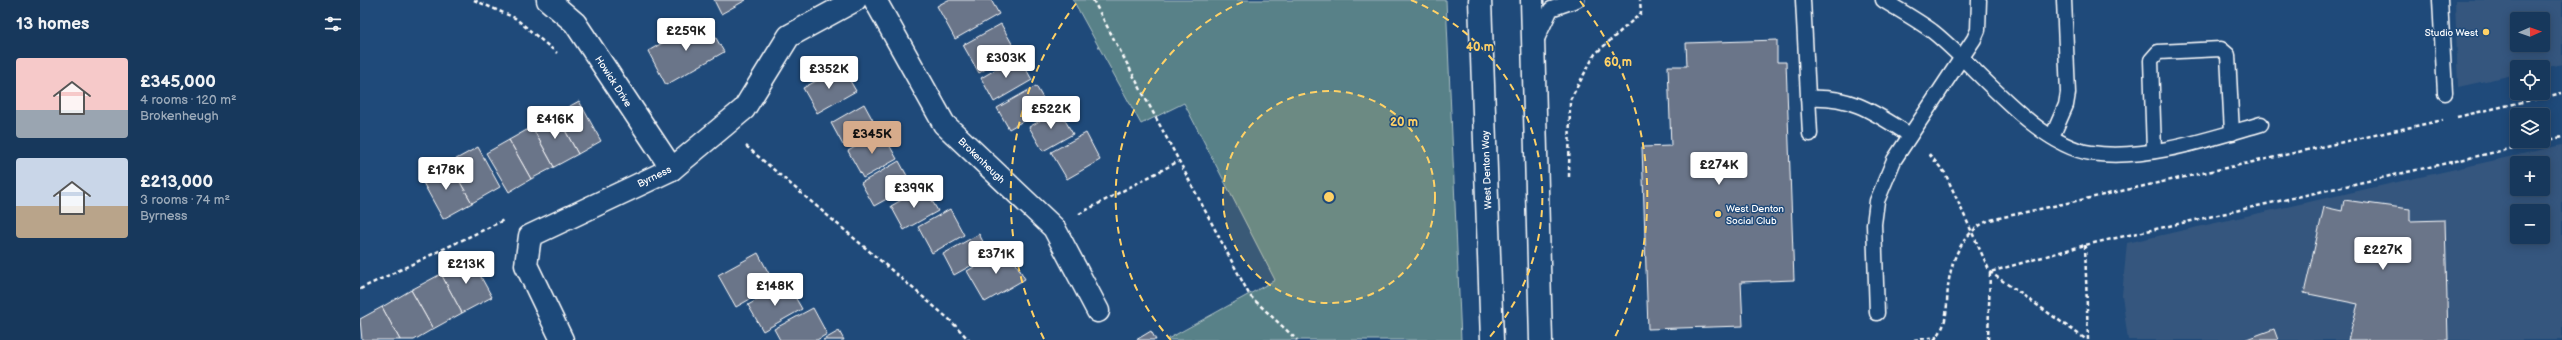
<!DOCTYPE html>
<html lang="en">
<head>
<meta charset="utf-8">
<style>
	:root { --surface:#17385c; --page:#203f62; --text:#f1f3f6; --muted:#9eacbb; --line:#365272; --accent:#d6ab8b }
	body { margin:0; font-family:"Balsamiq Sans",sans-serif; background:var(--page); color:var(--text); height:100vh; display:flex; flex-direction:column; font-size:15px; white-space:nowrap }
	* { box-sizing:border-box; margin:0 }
	p { font-size:13px; color:var(--muted) }
	.icon { flex:none; width:22px; height:22px; fill:none; stroke:currentColor; stroke-width:2; stroke-linecap:round; stroke-linejoin:round }
	.map { position:relative; flex:1; overflow:hidden }
	.drawer { display:flex; flex-direction:column; background:var(--surface); width:360px }
	.drawer>* { flex:none }
	.needle { width:26px; rotate:88deg }
	.buttons { position:absolute; left:2150px; top:12px; display:grid; gap:8px }
	.buttons a { display:grid; place-items:center; width:40px; height:40px; border-radius:4px; background:var(--surface); box-shadow:0 2px 10px #0003,0 0 0 1px var(--line); font-size:20px }
	.price { position:absolute; translate:-50% -34px; padding:0 9px; border-radius:4px; background:#fff; color:#222; font-size:13px; line-height:26px; filter:drop-shadow(0 1px 2px #0008) }
	.price::after { content:''; position:absolute; left:50%; top:24px; width:12px; height:9px; margin-left:-6px; background:inherit; clip-path:polygon(0 0,100% 0,50% 100%) }
	.price.selected { background:var(--accent); color:#111 }
	ul { padding:0; list-style:none }
	li { display:flex; align-items:center; gap:12px; height:100px; padding:0 16px }
	li span { display:grid; place-items:center; flex:none; width:112px; height:80px; border-radius:4px; color:#555 }
	li>.icon { margin-inline-start:auto }
	span .icon { width:48px; height:48px; fill:#fffc; stroke-width:1 }
	li b { font-size:17px }
	h2 { display:flex; justify-content:space-between; align-items:center; height:48px; padding:0 16px; font-size:17px }
	main { display:flex; flex:1; min-height:0 }
	.map>svg:first-child { display:block }
	.built { fill:#36577e; fill-rule:evenodd }
	.green { fill:#588188; stroke:#acc0c4 }
	.building { fill:#6a7489; stroke:#fff }
	.lines { fill:none; stroke-linecap:round; stroke-linejoin:round }
	.service-casing { stroke:#fff; stroke-width:17 }
	.minor-casing { stroke:#fff; stroke-width:25 }
	.tertiary-casing { stroke:#fff; stroke-width:25 }
	.path { stroke:#fff; stroke-width:2.5; stroke-dasharray:4 3; stroke-linecap:butt }
	.service { stroke:#1f4a7a; stroke-width:14 }
	.minor { stroke:#1f4a7a; stroke-width:22 }
	.tertiary { stroke:#1f4a7a; stroke-width:22 }
	.ring { fill:none; stroke:#ffd166; stroke-width:2; stroke-dasharray:7 5 }
	.poi-dot { fill:#ffd166; stroke:#1f4a7a; stroke-width:1.5 }
	.labels { text-anchor:middle; stroke-width:3; stroke-linejoin:round; paint-order:stroke }
	.poi-label { font-size:10px; fill:#fff; stroke:#1f4a7a; text-anchor:end }
	.street-label { font-size:10px; fill:#fff; stroke:#1f4a7a }
	.centre { fill:#ffd166; stroke:#1f4a7a; stroke-width:2 }
	.ring-label { font-size:12px; text-anchor:middle; font-weight:bold; fill:#ffd166; stroke:#1f4a7a; stroke-width:3; stroke-linejoin:round; paint-order:stroke }
</style>
</head>
<body>
<main>
<section class="drawer">
<h2>13 homes<svg class="icon" aria-label="filters" viewBox="0 0 24 24"><path d="M4 7h16M4 17h16"/><circle cx="9" cy="7" r="2"/><circle cx="15" cy="17" r="2"/></svg></h2>
<ul>
<li><span style="background:linear-gradient(#f6c9c9 65%,#9aa5b1 0)"><svg class="icon" aria-label="home" viewBox="0 0 24 24"><path d="M3 11l9-7 9 7M6 9v11h12V9"/></svg></span><div><b>£345,000</b><p>4 rooms · 120 m²</p><p>Brokenheugh</p></div></li>
<li><span style="background:linear-gradient(#c9d6e8 60%,#b9a48a 0)"><svg class="icon" aria-label="home" viewBox="0 0 24 24"><path d="M3 11l9-7 9 7M6 9v11h12V9"/></svg></span><div><b>£213,000</b><p>3 rooms · 74 m²</p><p>Byrness</p></div></li>
</ul>
</section>
<div class="map">
<svg width="2202" height="340" viewBox="0 0 2202 340">
	<rect width="100%" height="100%" fill="#1f4a7a"/>
	<filter id="ink" filterUnits="userSpaceOnUse"><feTurbulence type="fractalNoise" baseFrequency=".025" numOctaves="2"/><feDisplacementMap in="SourceGraphic" scale="8" xChannelSelector="R" yChannelSelector="G"/><feConvolveMatrix kernelMatrix="1 2 1 2 8 2 1 2 1" color-interpolation-filters="sRGB"/></filter>
	<g filter="url(#ink)">
		<!-- built -->
		<g class="built">
			<path d="M 2095,0 L 2202,0 L 2202,64 L 2183,68 L 2157,67 L 2157,74 L 2098,87 ZM 2157,19 L 2183,19 L 2183,45 L 2157,45 Z"/>
			<path d="M 2202,145 L 2202,340 L 1768,340 L 1762,295 L 1767,243 ZM 2157,163 L 2183,163 L 2183,189 L 2157,189 ZM 2157,211 L 2183,211 L 2183,237 L 2157,237 Z"/>
		</g>
		<!-- green -->
		<polygon class="green" points="713,0 1086,0 1101,340 806,340 915,280 824,103 781,124"/>
		<!-- building -->
		<g class="building">
			<polygon points="354,0 386,0 361,14"/>
			<polygon points="588,0 631,0 639,14 595,39 577,6"/>
			<polygon points="345,19 364,52 306,85 288,51"/>
			<polygon points="641,24 656,51 619,73 603,45"/>
			<polygon points="1417,40 1417,62 1426,62 1434,280 1381,282 1383,326 1288,329 1282,147 1311,146 1308,66 1327,66 1326,43"/>
			<polygon points="659,56 672,80 634,102 621,78"/>
			<polygon points="482,67 496,91 457,113 443,88"/>
			<polygon points="676,86 688,107 649,129 637,108"/>
			<polygon points="219,101 241,141 218,154 196,114"/>
			<polygon points="504,104 516,126 483,145 471,123"/>
			<polygon points="699,110 713,134 683,151 669,127"/>
			<polygon points="196,114 218,154 194,167 172,127"/>
			<polygon points="172,127 194,167 171,179 149,140"/>
			<polygon points="522,132 537,159 503,178 488,151"/>
			<polygon points="726,133 740,160 707,179 691,152"/>
			<polygon points="149,140 171,179 149,192 126,153"/>
			<polygon points="118,147 140,187 112,203 89,163"/>
			<polygon points="539,161 552,185 514,206 501,183"/>
			<polygon points="89,163 112,203 83,219 61,179"/>
			<polygon points="564,187 578,211 544,230 531,206"/>
			<polygon points="1984,200 2050,209 2050,221 2085,220 2088,340 1988,340 1998,304 1944,293 1964,207 1982,211"/>
			<polygon points="590,209 604,235 572,253 558,227"/>
			<polygon points="619,234 630,255 594,275 583,254"/>
			<polygon points="647,248 665,279 625,302 607,271"/>
			<polygon points="398,253 415,285 376,307 358,275"/>
			<polygon points="110,257 132,297 102,313 81,274"/>
			<polygon points="81,274 102,313 73,329 51,290"/>
			<polygon points="427,283 442,309 403,331 388,305"/>
			<polygon points="51,290 73,329 54,340 40,340 22,307"/>
			<polygon points="22,307 40,340 2,340 0,319"/>
			<polygon points="453,308 467,334 457,340 420,340 414,329"/>
			<polygon points="1914,329 1918,340 1884,340"/>
			<polygon points="479,331 484,340 463,340"/>
			<polygon points="791,331 796,340 776,340"/>
		</g>
		<g class="lines">
			<!-- service casing -->
			<g class="service-casing">
				<g id="service">
					<polyline points="1443,0 1450,134"/>
					<path d="M 1523,0 C 1539,10 1557,20 1572,31 C 1616,65 1675,145 1731,153 C 1785,161 1849,139 1901,124"/>
					<polyline points="2080,0 2085,93"/>
					<polyline points="1176,41 1191,9 1217,0"/>
					<path d="M 1448,98 C 1491,95 1515,113 1550,135"/>
					<polyline points="1692,137 1706,105 1708,93 1704,0"/>
					<polyline points="1794,151 1791,60 1798,52 1861,49 1868,55 1872,133"/>
					<polyline points="1517,313 1514,224 1517,201 1534,160 1614,39 1618,30 1619,0"/>
				</g>
			</g>
			<!-- minor casing -->
			<g class="minor-casing">
				<g id="minor">
					<polyline points="188,0 215,23 312,169"/>
					<polyline points="515,0 584,124 694,228 738,311"/>
					<polyline points="202,340 166,265 170,236 312,169 384,109 429,36 495,0"/>
				</g>
			</g>
			<!-- tertiary casing -->
			<g class="tertiary-casing">
				<g id="tertiary">
					<polyline points="1120,0 1132,340"/>
					<polyline points="1172,0 1181,340"/>
				</g>
			</g>
			<!-- path -->
			<g class="path">
				<polyline points="114,0 155,18 197,53"/>
				<polyline points="733,0 819,161"/>
				<polyline points="2097,117 2202,93"/>
				<polyline points="386,146 590,320 609,340"/>
				<polyline points="1569,154 1585,173 1630,272 1727,340"/>
				<polyline points="1209,177 1210,100 1235,54 1281,13 1280,0"/>
				<polyline points="719,214 819,161 890,296 937,340"/>
				<polyline points="1725,245 1728,340"/>
				<polyline points="0,289 144,220"/>
				<polyline points="1554,340 1577,337"/>
				<path d="M 1574,340 C 1589,325 1586,306 1588,287 C 1591,259 1603,231 1630,220 L 2083,120"/>
				<polyline points="1628,340 1630,272 1725,245 2202,137"/>
			</g>
			<!-- service -->
			<use href="#service" class="service"/>
			<!-- minor -->
			<use href="#minor" class="minor"/>
			<!-- tertiary -->
			<use href="#tertiary" class="tertiary"/>
		</g>
	</g>
	<!-- distance rings -->
	<circle cx="969" cy="197" r="106" fill="#ffd166" fill-opacity=".12"/>
	<g class="ring">
		<circle cx="969" cy="197" r="106"/>
		<path d="M811 340A213 213 0 0 1 887 0M1051 0A213 213 0 0 1 1127 340"/>
		<path d="M684 339A319 319 0 0 1 718 1M1220 1A319 319 0 0 1 1254 339"/>
	</g>
	<!-- markers -->
	<g class="poi-dot">
		<circle cx="2126" cy="32" r="4"/>
		<circle cx="1358" cy="214" r="4"/>
	</g>
	<g class="labels">
		<!-- poi labels -->
		<g class="poi-label">
			<text x="2118" y="36">Studio West</text>
			<text x="1366" y="212" text-anchor="start">West Denton<tspan x="1366" dy="12">Social Club</tspan></text>
		</g>
		<!-- street labels -->
		<g class="street-label">
			<text transform="translate(254 81) rotate(57)" y="4">Howick Drive</text>
			<text transform="translate(622 160) rotate(44)" y="4">Brokenheugh</text>
			<text transform="translate(1126 170) rotate(-92)" y="4">West Denton Way</text>
			<text transform="translate(294 176) rotate(-26)" y="4">Byrness</text>
		</g>
	</g>
	<circle cx="969" cy="197" r="6" class="centre"/>
	<g class="ring-label">
		<text x="1120" y="51">40 m</text>
		<text x="1258" y="66">60 m</text>
		<text x="1044" y="126">20 m</text>
	</g>
</svg>
<div class="buttons">
<a><svg class="needle" viewBox="-14 -14 28 28"><path d="M0-13l5 13h-10z" fill="#e53935"/><path d="M0 13l5-13h-10z" fill="#9eacbb"/></svg></a>
<a><svg class="icon" aria-label="locate" viewBox="0 0 24 24"><circle cx="12" cy="12" r="6"/><path d="M12 2v4M12 18v4M2 12h4M18 12h4"/></svg></a>
<a><svg class="icon" aria-label="layers" viewBox="0 0 24 24"><path d="M12 4l9 5-9 5-9-5zM3 14l9 5 9-5"/></svg></a>
<a>+</a>
<a>−</a>
</div>
<b class="price" style="left:326px;top:52px">£259K</b>
<b class="price" style="left:646px;top:79px">£303K</b>
<b class="price" style="left:469px;top:90px">£352K</b>
<b class="price" style="left:691px;top:130px">£522K</b>
<b class="price" style="left:195px;top:140px">£416K</b>
<b class="price selected" style="left:512px;top:155px">£345K</b>
<b class="price" style="left:1359px;top:186px">£274K</b>
<b class="price" style="left:86px;top:191px">£178K</b>
<b class="price" style="left:554px;top:209px">£399K</b>
<b class="price" style="left:2023px;top:271px">£227K</b>
<b class="price" style="left:636px;top:275px">£371K</b>
<b class="price" style="left:106px;top:285px">£213K</b>
<b class="price" style="left:415px;top:307px">£148K</b>
</div>
</main>
</body>
</html>
